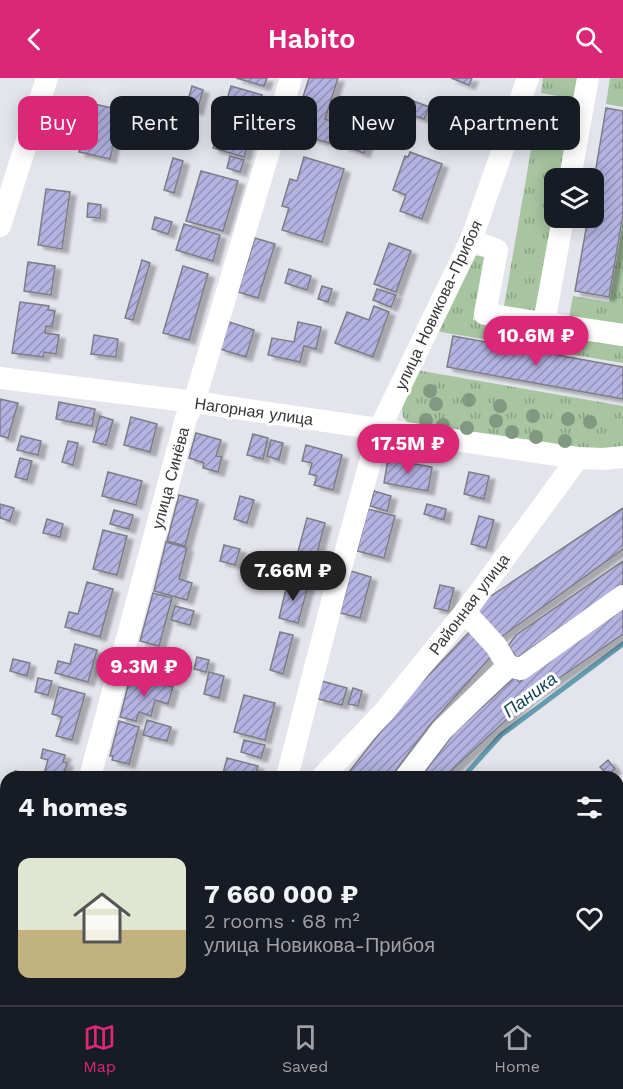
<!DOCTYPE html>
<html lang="en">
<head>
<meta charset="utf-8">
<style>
	:root { --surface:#171b24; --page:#242831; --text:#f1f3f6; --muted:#9ea1a6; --line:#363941; --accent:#db2777 }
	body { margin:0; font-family:"Work Sans",sans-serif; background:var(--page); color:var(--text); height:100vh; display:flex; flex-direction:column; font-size:22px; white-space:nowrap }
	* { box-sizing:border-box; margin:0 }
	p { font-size:20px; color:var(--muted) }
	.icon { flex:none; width:33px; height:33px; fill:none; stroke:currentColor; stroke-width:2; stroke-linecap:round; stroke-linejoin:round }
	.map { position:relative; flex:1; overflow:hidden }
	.details { position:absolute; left:0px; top:693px; width:624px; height:234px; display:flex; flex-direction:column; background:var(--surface); border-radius:18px 18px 0 0; box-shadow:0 3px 15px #0003 }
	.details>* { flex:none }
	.banner { position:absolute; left:18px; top:18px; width:588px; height:54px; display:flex; gap:12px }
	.tools { position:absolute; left:544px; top:90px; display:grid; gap:12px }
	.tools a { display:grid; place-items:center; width:60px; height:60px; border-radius:12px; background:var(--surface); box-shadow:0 3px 15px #0003; font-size:30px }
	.price { position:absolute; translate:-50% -51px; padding:0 14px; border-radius:21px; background:var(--accent); color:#fff; font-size:20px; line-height:39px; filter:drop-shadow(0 2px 3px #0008) }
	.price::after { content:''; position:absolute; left:50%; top:36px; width:18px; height:14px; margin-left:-9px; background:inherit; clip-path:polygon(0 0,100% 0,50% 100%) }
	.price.on { background:#222; color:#fff }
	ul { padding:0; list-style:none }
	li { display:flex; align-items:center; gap:18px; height:150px; padding:0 18px }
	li+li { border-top:2px solid var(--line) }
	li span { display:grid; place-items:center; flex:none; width:168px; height:120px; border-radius:12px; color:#555 }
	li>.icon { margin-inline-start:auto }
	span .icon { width:72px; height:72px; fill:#fffc; stroke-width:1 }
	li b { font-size:26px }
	h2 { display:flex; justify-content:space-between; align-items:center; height:72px; padding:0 18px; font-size:26px }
	.tag { padding:0 21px; border-radius:12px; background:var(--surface); box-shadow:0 3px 15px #0003; font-size:21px; line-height:54px }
	.tag.on { background:var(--accent); color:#fff }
	header { display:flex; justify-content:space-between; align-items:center; height:78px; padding:0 18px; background:var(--accent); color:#fff; font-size:27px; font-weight:600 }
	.menu { display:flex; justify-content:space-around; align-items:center; height:84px; border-top:2px solid var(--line); background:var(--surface); font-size:16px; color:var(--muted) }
	.menu a { display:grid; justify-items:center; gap:3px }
	.menu .on { color:var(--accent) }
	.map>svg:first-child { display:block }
	.grass { fill:url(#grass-tufts) }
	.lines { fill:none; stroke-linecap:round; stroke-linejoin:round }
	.stream { stroke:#649daf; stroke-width:5 }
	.building { fill:url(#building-hatch); stroke:#7d7d85; stroke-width:1.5; filter:url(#shadow) }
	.minor { stroke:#fff; stroke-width:22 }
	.tree { fill:#819980 }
	.labels { text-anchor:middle; stroke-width:6; stroke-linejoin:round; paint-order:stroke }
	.street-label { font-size:16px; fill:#37373a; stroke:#fff }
	.water-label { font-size:18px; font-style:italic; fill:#134553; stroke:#fff }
</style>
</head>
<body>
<header><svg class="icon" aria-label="back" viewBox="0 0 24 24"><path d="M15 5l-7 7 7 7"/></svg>Habito<svg class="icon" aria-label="search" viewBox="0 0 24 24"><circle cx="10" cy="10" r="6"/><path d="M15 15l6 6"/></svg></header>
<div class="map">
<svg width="623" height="927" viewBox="0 0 623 927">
	<defs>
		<pattern id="grass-tufts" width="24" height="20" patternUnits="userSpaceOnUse" patternTransform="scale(1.5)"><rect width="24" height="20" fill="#a6c5a0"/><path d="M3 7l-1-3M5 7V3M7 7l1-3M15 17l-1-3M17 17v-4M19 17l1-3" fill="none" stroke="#88a183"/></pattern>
		<pattern id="building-hatch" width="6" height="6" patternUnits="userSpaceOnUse" patternTransform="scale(1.5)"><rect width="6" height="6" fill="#b3b2e0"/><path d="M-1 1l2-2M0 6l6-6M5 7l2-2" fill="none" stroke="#9292b7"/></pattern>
		<filter id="shadow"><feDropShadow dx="6" dy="4" stdDeviation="1.5" flood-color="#0004"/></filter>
	</defs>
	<rect width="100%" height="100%" fill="#e4e4ec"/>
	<!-- grass -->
	<g class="grass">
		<polygon points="543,0 583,0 580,22 541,15"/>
		<polygon points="610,0 623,0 623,29 606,26"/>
		<polygon points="539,26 578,33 566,100 555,100 555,140 542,240 503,234"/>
		<polygon points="623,144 623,254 568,245 573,218 609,224"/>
		<polygon points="473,177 484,179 473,242 514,249 511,266 435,253"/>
		<polygon points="523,251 623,268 623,285 521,268"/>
		<polygon points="416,292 623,328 623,375 412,350 403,339 402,331"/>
	</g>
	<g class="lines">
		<!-- stream -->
		<g class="stream">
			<polyline points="463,699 501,657 623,566"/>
			<polyline points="291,927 295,921"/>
		</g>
	</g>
	<!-- building -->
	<g class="building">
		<polygon points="236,0 267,0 264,8"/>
		<polygon points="309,0 338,0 325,41 335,44 329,65 292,54"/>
		<polygon points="451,0 472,0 469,7"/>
		<polygon points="192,8 203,12 197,33 186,29"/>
		<polygon points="231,8 262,17 244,79 213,70"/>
		<polygon points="411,22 429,29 424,41 407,35"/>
		<polygon points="90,25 121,32 110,81 79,74"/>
		<polygon points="355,27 377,34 364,75 343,68"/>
		<polygon points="606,30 623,33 623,136 609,219 575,213 588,140 594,140 594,102"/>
		<polygon points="410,74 442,86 422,141 400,133 406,117 393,112 405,78 408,79"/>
		<polygon points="230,78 244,82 240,94 227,90"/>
		<polygon points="304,79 344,91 322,164 282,152 289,130 282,128 290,101 297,103"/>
		<polygon points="173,80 183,83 174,115 164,112"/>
		<polygon points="201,93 238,103 223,153 186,143"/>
		<polygon points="46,111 70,114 62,171 38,167"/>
		<polygon points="88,125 101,127 100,140 87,139"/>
		<polygon points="155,139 172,144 168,156 152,151"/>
		<polygon points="184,146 220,157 213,183 176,172"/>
		<polygon points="255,160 275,166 258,220 238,214"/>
		<polygon points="389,165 411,173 396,214 374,206"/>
		<polygon points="142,182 150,185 133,242 125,240"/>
		<polygon points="28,184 55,188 51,217 24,213"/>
		<polygon points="183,188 208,196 189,262 163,255"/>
		<polygon points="289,191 311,198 307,212 285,205"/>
		<polygon points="322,208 332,211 328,224 318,221"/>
		<polygon points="377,211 396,217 391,229 373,222"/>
		<polygon points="20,224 49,228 48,232 55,233 52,249 46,248 45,255 59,257 56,276 44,274 43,279 12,275"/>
		<polygon points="374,228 389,234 373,279 335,265 347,234 369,242"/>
		<polygon points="229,244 254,252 246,279 220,271"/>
		<polygon points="298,244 321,249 316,271 304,268 300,284 268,277 272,260 294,264"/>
		<polygon points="94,257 118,261 116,279 91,276"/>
		<polygon points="453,258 623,289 623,321 447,289"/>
		<polygon points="0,321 18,325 8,360 0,358"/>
		<polygon points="59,324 95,331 92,348 56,341"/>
		<polygon points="100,338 113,342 106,367 93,364"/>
		<polygon points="131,339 157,346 150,374 124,367"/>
		<polygon points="196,355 221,362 216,378 222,379 218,394 203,390 204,385 189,380"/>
		<polygon points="253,356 268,360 263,381 247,377"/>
		<polygon points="21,358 41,363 38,377 17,372"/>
		<polygon points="271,362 283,365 279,382 267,378"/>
		<polygon points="68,363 78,365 73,387 62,384"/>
		<polygon points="306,367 342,377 333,412 314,407 317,398 309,396 312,385 302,383"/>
		<polygon points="20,380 32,383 27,402 15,399"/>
		<polygon points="388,381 432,389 428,413 384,405"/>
		<polygon points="108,394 142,403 136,427 102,418"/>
		<polygon points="469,394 489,398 484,421 464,416"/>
		<polygon points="374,413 391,418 387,433 370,428"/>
		<polygon points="179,417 198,422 185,468 167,463"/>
		<polygon points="240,418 254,422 247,445 234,441"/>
		<polygon points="0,426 14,430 10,443 0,440"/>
		<polygon points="427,426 446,431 444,442 424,436"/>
		<polygon points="623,430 623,471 497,562 473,530"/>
		<polygon points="368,431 395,438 384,480 357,473"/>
		<polygon points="114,432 133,437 129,451 110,446"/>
		<polygon points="479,438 494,442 486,470 471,466"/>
		<polygon points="307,440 325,445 313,490 295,485"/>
		<polygon points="47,441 63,446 60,459 43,455"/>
		<polygon points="103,452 127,458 117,497 93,491"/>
		<polygon points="166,464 187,470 179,501 192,505 187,522 154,513"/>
		<polygon points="224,467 240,471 235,487 220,483"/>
		<polygon points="623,483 623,506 517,580 508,568 516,557"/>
		<polygon points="351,493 371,499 360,540 340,535"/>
		<polygon points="288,503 308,508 298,545 279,540"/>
		<polygon points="87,504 113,511 100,559 65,549 69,534 78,536"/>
		<polygon points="440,507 454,510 448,533 434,530"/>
		<polygon points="153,515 172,520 159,568 140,563"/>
		<polygon points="175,528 194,533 190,547 171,542"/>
		<polygon points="623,531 623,556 529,621 454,690 447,699 421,699 454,655 515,599 519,604"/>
		<polygon points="470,553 494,575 429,648 391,699 345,699 408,619"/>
		<polygon points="280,554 293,557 283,596 270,592"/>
		<polygon points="75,566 97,572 88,604 55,595 58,583 70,586"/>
		<polygon points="197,579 209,582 206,594 194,591"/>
		<polygon points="13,581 30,585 27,598 10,593"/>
		<polygon points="209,594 224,598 219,620 204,616"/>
		<polygon points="38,600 52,603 48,617 35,614"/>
		<polygon points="140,600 173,609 168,626 155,622 151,638 139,634 136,643 120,639 129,604 138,606"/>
		<polygon points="322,603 347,610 342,627 318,621"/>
		<polygon points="59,609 85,616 72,662 56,658 62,639 52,636"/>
		<polygon points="353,610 362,613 358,628 348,626"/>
		<polygon points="244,617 275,625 265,662 234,654"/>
		<polygon points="147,642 171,649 167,663 143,657"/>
		<polygon points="119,643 139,649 129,686 112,682 113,678 110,678"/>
		<polygon points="244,662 265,667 261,680 241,674"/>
		<polygon points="43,671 65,677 63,684 67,685 63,699 43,699 48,682 41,680"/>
		<polygon points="227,680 258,688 255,699 222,699"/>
		<polygon points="608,682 615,691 608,697 600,689"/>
		<polygon points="15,693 37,697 37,699 14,699"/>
		<polygon points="623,724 623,749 618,744 618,728"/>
		<polygon points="623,812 623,859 618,853 618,817"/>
		<polygon points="0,822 6,823 6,855 0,853"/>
		<polygon points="0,881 6,882 4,915 0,914"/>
		<polygon points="108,921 138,921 136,927 106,927"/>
		<polygon points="202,921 242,921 240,927 200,927"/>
		<polygon points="403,921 421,921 414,927 408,927"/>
		<polygon points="500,921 512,921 517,927 493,927"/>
	</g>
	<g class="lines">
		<!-- minor -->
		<g class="minor">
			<polyline points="570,100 588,0"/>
			<polyline points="563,140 544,245 623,257"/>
			<polyline points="0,148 47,0"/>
			<polyline points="471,162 497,172 485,236 544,245"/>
			<polyline points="0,300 194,324 578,380 603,381 623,379"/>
			<polyline points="465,534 496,568 508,588"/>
			<polyline points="90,699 186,340 194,324 291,0"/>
			<polyline points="287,699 336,508 379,352 471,162 528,0"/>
			<polyline points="322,699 383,635 465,534 578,380"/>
			<polyline points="406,699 442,652 508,588 521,591 623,518"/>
			<polyline points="618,800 623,796"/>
			<polyline points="29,927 31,921"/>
			<polyline points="180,927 183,921"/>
			<polyline points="250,927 252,921"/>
			<polyline points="467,927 474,921"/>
		</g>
	</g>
	<!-- trees -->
	<g class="tree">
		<circle cx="430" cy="313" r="7"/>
		<circle cx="469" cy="322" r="7"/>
		<circle cx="436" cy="326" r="7"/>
		<circle cx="500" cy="328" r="7"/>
		<circle cx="533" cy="338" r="7"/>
		<circle cx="568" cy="341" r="7"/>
		<circle cx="426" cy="342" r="7"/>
		<circle cx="496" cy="343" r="7"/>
		<circle cx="590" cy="344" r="7"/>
		<circle cx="443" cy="347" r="7"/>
		<circle cx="467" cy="350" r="7"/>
		<circle cx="512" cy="354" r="7"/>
		<circle cx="536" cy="359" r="7"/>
		<circle cx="565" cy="363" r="7"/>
	</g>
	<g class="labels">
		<!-- street labels -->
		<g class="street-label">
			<text transform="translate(438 227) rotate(-65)" y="6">улица Новикова-Прибоя</text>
			<text transform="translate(254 333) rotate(8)" y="6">Нагорная улица</text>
			<text transform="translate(170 400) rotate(-75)" y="6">улица Синёва</text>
			<text transform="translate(469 526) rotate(-53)" y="6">Районная улица</text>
		</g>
		<!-- water labels -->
		<g class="water-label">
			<text transform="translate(530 617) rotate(-37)" y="6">Паника</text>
		</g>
	</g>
</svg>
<div class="tools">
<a><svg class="icon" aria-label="layers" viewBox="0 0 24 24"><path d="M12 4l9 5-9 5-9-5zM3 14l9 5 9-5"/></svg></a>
</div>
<b class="price" style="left:536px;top:289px">10.6M ₽</b>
<b class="price" style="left:408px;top:397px">17.5M ₽</b>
<b class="price on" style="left:293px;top:524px">7.66M ₽</b>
<b class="price" style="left:144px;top:620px">9.3M ₽</b>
<div class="banner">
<a class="tag on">Buy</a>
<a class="tag">Rent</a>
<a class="tag">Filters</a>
<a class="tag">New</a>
<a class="tag">Apartment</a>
</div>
<section class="details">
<h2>4 homes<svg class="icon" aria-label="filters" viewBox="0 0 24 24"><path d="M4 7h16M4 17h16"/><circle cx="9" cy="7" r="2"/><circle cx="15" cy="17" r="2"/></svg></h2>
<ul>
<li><span style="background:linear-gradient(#dfe7d0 60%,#c2b280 0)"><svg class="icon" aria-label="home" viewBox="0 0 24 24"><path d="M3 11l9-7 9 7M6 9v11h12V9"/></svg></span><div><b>7 660 000 ₽</b><p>2 rooms · 68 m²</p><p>улица Новикова-Прибоя</p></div><svg class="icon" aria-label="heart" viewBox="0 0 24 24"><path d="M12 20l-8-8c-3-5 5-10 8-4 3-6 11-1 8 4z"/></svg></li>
</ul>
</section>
</div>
<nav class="menu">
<a class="on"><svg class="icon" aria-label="map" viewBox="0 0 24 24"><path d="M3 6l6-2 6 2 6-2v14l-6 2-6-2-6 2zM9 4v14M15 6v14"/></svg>Map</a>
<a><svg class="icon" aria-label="saved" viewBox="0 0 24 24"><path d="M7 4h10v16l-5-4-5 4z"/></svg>Saved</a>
<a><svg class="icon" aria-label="home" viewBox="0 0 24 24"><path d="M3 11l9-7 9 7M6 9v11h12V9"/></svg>Home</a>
</nav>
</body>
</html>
